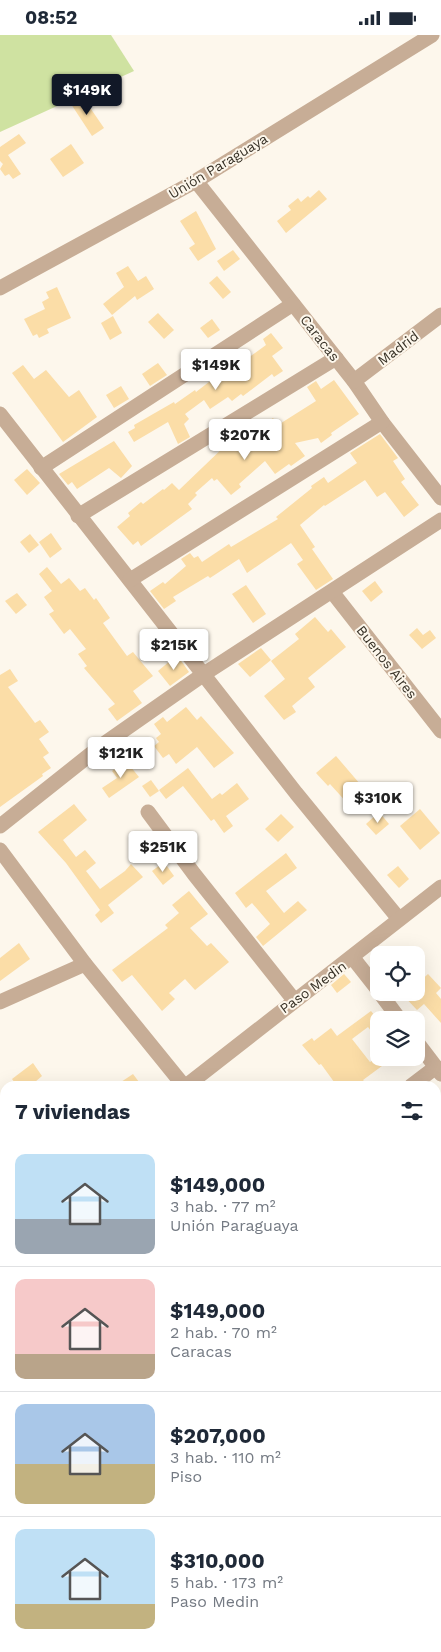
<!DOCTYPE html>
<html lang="es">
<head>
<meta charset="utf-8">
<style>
	:root { --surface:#fff; --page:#f2f2f3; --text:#1f2937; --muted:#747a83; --line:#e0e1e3; --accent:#111827 }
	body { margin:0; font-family:"Work Sans",sans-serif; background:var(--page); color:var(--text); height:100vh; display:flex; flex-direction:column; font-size:19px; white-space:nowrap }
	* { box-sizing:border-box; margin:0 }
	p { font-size:16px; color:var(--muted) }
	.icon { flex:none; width:28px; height:28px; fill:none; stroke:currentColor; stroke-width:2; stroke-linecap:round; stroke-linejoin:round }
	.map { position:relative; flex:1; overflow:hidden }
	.sheet { position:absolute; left:0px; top:1046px; width:441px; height:571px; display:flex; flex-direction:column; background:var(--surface); border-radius:15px 15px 0 0; box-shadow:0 5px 20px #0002 }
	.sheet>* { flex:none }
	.tools { position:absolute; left:370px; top:911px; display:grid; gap:10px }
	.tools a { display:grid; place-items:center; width:55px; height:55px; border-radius:10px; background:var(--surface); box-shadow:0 5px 20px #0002; font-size:25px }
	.price { position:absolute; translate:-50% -42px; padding:0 11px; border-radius:5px; background:#fff; color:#222; font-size:16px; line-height:32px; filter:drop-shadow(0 1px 2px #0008) }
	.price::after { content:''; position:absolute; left:50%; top:30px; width:15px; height:11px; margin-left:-8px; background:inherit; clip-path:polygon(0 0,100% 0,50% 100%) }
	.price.current { background:var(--accent); color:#fff }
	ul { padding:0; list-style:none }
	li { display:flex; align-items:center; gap:15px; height:125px; padding:0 15px }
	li+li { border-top:1px solid var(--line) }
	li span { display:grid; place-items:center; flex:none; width:140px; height:100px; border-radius:10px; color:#555 }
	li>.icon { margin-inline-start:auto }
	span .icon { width:60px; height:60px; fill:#fffc; stroke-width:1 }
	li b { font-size:21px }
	h2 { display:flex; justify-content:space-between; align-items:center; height:60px; padding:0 15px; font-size:21px }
	.status { display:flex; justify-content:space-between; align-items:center; height:35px; padding:0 25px; background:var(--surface); direction:ltr }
	.status svg { height:14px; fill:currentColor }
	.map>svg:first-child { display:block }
	.green { fill:#cfe2a1 }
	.building { fill:#fbdda7 }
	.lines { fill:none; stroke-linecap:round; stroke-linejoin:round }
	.minor { stroke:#c7ad96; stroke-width:15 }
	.labels { text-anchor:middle; stroke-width:4; stroke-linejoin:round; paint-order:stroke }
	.street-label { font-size:14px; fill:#373126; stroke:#fdf7ec }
</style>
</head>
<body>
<div class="status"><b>08:52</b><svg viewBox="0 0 49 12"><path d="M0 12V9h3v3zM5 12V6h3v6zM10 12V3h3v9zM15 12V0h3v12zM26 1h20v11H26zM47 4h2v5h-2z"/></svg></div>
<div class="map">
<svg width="441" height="1617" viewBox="0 0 441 1617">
	<rect width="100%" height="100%" fill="#fdf7ec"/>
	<!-- green -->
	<polygon class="green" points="0,0 111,0 134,36 0,97"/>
	<!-- building -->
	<g class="building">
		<polygon points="82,61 104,93 92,101 71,69"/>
		<polygon points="19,99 26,108 8,120 21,139 13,144 9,139 5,141 0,134 3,129 0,126 0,112"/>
		<polygon points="71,109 84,128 63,142 50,124"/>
		<polygon points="319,155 327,164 286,198 277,186 291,175 288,171 298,163 301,167 308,161 310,163"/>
		<polygon points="196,176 216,214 198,226 189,213 195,209 180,186"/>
		<polygon points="233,215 240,224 224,236 217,226"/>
		<polygon points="128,231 138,246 146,241 154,254 137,265 135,261 112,280 103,269 124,252 116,238"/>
		<polygon points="217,241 231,257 223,264 209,248"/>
		<polygon points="57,252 71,283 47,294 49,298 39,303 37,299 33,301 24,284 45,274 42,267 49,263 46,257"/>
		<polygon points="158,278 174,295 164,304 148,287"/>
		<polygon points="113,281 122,298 110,305 101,288"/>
		<polygon points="212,284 220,295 208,303 200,293"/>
		<polygon points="271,298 283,313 272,321 283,336 274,342 272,339 243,361 241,359 232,366 228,362 210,374 204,365 185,379 189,384 184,389 190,402 178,409 168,387 134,407 128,397 135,393 134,390 174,367 175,369 195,355 196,357 245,319 248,323 266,310 263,304"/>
		<polygon points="158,328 167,340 150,351 142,339"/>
		<polygon points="23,330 34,344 46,335 69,362 79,355 97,382 63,407 12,338"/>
		<polygon points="334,345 359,379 331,398 332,400 321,408 318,403 295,408 305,421 291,431 289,429 275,439 265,426 239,449 241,452 231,460 217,444 214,446 212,443 195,458 197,460 188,469 192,474 141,511 138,506 133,510 117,492 130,481 128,478 141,467 143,469 163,454 164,455 172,448 179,455 228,408 232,413 273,383 278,390 316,366 307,352 316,346 321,354"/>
		<polygon points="121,351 129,364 114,373 106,360"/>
		<polygon points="380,399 398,423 393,426 405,444 401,447 419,470 404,482 385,457 377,462 365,445 325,471 324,470 300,490 315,512 312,514 333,544 316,555 297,529 303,525 291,508 247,538 239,524 210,543 208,541 173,562 176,566 164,574 150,556 163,547 165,549 186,531 181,524 190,518 194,523 198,521 202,527 229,509 231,512 278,484 276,482 312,453 311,451 324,442 328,448 357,428 350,418"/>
		<polygon points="114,406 132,431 121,443 109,433 77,454 72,447 68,450 59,439"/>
		<polygon points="27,434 40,448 27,460 14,445"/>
		<polygon points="51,498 62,514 50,523 39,507"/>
		<polygon points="30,499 39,510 29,518 20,507"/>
		<polygon points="47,532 61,549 69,543 80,556 85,553 94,565 96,563 110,583 103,588 127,621 133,617 153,641 133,656 142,668 117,686 108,674 115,669 84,633 87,631 78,619 86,614 70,594 64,599 49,579 54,576 44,562 52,556 39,539"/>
		<polygon points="375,546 383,557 371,567 362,556"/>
		<polygon points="246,550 266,579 253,588 232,559"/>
		<polygon points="17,558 27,570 16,579 5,566"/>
		<polygon points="315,582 328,597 331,594 346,612 308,643 315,652 292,671 296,677 284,685 264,661 285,644 271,626 299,604 295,599"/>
		<polygon points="417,593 423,600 430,595 436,603 422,614 409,600"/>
		<polygon points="261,613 271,625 250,642 238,629"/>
		<polygon points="177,620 189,637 170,651 158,636"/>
		<polygon points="10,634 18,646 8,652 35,688 40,685 49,697 39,704 49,718 43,722 51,733 42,739 43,741 0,772 0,640"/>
		<polygon points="186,672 197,685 201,681 234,718 214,733 197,712 176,729 169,719 163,723 154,711 159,707 156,703 161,699 154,689 163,682 167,687"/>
		<polygon points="336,721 366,756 349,770 330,749 328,751 316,738"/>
		<polygon points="126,726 139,742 109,763 102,753 117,743 112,736"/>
		<polygon points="188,733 212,764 220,758 222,760 237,748 249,764 226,781 233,791 224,798 214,784 211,786 183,751 166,764 159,755"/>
		<polygon points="151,745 159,756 150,762 142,751"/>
		<polygon points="393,751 401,760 390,768 383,759"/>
		<polygon points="74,769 87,785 63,805 76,822 85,815 96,828 86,836 100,854 125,836 131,829 143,842 108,870 114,878 101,888 95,880 100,875 66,828 38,797"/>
		<polygon points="420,774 440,798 420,815 400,791"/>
		<polygon points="379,777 389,789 376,800 366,789"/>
		<polygon points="281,779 294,792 278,807 265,794"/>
		<polygon points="286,818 297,833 266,856 284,878 298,866 307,875 263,911 256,902 270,889 252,868 246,873 235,858"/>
		<polygon points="164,827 174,841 163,850 152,836"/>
		<polygon points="398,831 409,844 399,853 387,840"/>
		<polygon points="189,856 208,879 190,893 207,911 211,908 229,927 195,955 185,944 169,958 175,964 162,976 132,940 122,947 112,935 168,893 165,890 179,878 172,870"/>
		<polygon points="19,908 30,924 0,946 0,923"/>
		<polygon points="344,939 351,947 337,958 331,950"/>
		<polygon points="428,939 441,953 436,958 441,964 441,988 424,969 417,975 401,958 416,958 416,950"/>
		<polygon points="371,976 379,986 379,1006 368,992 352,1004 370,1027 379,1021 386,1028 363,1045 368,1051 337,1051 321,1029 319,1030 302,1010 312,1003 314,1006 331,993 337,1001"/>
		<polygon points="33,1028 42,1041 35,1047 38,1051 17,1051 12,1044"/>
		<polygon points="133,1039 142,1051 115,1051"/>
	</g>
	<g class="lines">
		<!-- minor -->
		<g class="minor">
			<polyline points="196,146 354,346 382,387 441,463"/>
			<polyline points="0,253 196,146 432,0"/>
			<polyline points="354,346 441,280"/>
			<polyline points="0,379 296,758 399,884"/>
			<polyline points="41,433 293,269"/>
			<polyline points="78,481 336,323"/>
			<polyline points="130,545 382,387"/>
			<polyline points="333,558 441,696"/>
			<polyline points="148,777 194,839 294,965"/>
			<polyline points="0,791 101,711 204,639 441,485"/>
			<polyline points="0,815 85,929 184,1051"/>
			<polyline points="353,923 379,956"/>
			<polyline points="380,958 400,985"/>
			<polyline points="0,967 85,929"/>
			<polyline points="416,1006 441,1039"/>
			<polyline points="186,1051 441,852"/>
			<polyline points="411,1051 436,1032"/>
			<polyline points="0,1192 5,1198"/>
			<polyline points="436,1217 441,1213"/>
			<polyline points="436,1249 441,1255"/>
			<polyline points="436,1381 441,1387"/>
			<polyline points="436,1570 441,1566"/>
			<polyline points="0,1605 5,1603"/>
			<polyline points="67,1612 70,1617"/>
			<polyline points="251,1612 254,1617"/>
			<polyline points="374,1617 380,1612"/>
		</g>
	</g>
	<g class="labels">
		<!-- street labels -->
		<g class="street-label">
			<text transform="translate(218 131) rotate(-31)" y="5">Unión Paraguaya</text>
			<text transform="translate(320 303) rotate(52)" y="5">Caracas</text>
			<text transform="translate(398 313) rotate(-37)" y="5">Madrid</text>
			<text transform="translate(387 627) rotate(52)" y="5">Buenos Aires</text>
			<text transform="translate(313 952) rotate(-36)" y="5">Paso Medin</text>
		</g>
	</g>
</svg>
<div class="tools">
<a><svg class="icon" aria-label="locate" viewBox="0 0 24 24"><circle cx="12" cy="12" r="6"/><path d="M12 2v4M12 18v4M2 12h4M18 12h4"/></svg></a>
<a><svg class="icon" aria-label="layers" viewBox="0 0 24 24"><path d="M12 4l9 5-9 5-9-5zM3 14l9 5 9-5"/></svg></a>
</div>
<b class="price current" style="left:87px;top:81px">$149K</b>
<b class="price" style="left:216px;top:356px">$149K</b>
<b class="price" style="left:245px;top:426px">$207K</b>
<b class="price" style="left:174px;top:636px">$215K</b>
<b class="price" style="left:121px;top:744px">$121K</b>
<b class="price" style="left:378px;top:789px">$310K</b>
<b class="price" style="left:163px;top:838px">$251K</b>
<section class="sheet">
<h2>7 viviendas<svg class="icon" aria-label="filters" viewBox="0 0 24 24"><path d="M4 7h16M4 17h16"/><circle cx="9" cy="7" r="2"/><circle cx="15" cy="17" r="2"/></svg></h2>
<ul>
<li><span style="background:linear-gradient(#bfe0f5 65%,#9aa5b1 0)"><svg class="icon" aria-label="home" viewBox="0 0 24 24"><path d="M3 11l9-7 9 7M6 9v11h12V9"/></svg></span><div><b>$149,000</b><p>3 hab. · 77 m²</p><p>Unión Paraguaya</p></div></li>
<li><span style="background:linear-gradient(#f6c9c9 75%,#b9a48a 0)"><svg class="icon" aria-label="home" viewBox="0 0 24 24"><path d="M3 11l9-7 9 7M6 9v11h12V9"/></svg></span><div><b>$149,000</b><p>2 hab. · 70 m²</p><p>Caracas</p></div></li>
<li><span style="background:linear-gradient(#a9c7e8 60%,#c2b280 0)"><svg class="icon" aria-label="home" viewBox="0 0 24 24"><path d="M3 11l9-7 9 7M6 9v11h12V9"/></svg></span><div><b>$207,000</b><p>3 hab. · 110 m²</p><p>Piso</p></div></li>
<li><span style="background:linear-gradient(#bfe0f5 75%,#c2b280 0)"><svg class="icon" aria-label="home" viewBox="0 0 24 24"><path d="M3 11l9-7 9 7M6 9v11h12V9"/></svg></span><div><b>$310,000</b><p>5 hab. · 173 m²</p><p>Paso Medin</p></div></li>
</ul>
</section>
</div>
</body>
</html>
